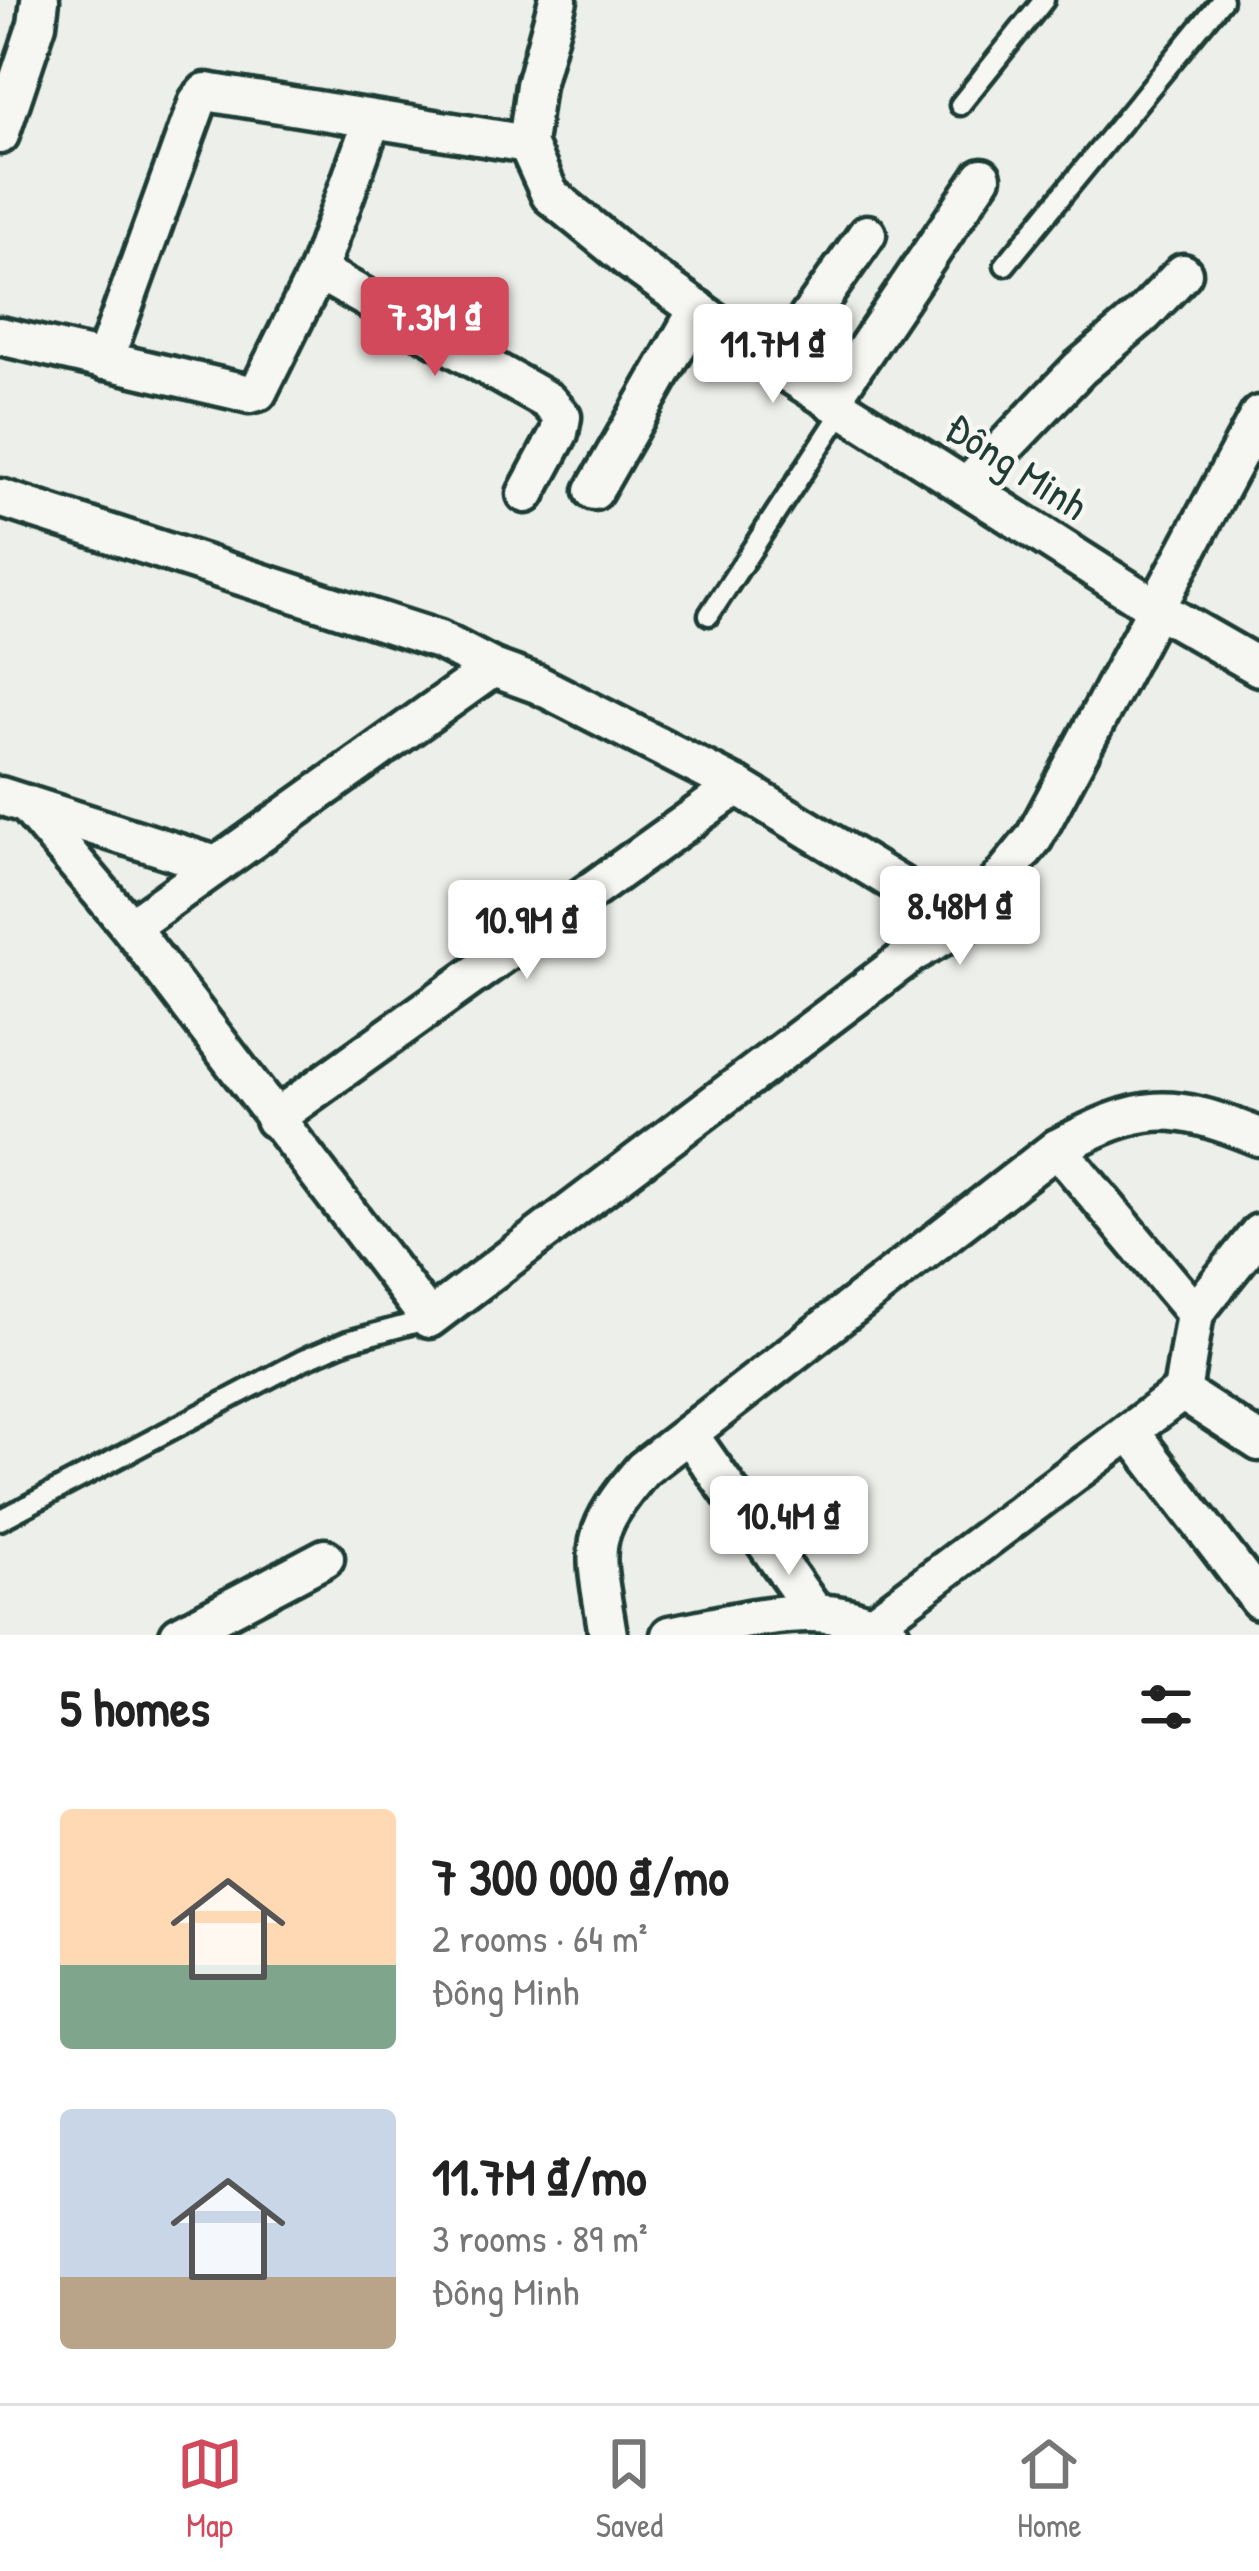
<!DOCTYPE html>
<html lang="en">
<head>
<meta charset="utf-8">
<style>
	:root { --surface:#fff; --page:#f6f6f6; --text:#222; --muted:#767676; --line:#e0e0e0; --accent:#d1495b }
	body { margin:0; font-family:"Patrick Hand",sans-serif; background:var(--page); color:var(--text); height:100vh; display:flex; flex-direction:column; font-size:45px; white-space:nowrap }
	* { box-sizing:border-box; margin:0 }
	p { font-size:39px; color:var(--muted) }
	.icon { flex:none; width:66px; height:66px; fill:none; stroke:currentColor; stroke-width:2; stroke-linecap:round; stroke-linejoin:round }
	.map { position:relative; height:1635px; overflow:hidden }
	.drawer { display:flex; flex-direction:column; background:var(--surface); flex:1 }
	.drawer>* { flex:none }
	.price { position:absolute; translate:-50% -102px; padding:0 27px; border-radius:12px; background:#fff; color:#222; font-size:39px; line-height:78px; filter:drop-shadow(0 3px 6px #0008) }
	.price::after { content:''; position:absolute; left:50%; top:72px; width:36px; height:27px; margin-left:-18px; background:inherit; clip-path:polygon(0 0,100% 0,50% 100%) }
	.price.on { background:var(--accent); color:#fff }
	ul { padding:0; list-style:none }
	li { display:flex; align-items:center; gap:36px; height:300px; padding:0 60px }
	li span { display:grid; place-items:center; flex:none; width:336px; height:240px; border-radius:12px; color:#555 }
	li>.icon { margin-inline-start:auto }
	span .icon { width:144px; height:144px; fill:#fffc; stroke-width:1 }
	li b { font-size:51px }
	h2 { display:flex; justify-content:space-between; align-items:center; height:144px; padding:0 60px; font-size:51px }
	.tabs { display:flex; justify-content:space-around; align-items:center; height:168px; border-top:3px solid var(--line); background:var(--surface); font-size:33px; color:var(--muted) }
	.tabs a { display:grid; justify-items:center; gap:6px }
	.tabs .on { color:var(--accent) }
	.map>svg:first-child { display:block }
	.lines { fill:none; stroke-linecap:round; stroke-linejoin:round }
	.service-casing { stroke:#1f3d34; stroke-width:27 }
	.minor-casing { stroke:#1f3d34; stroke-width:45 }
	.service { stroke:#f6f6f2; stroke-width:18 }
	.minor { stroke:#f6f6f2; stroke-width:36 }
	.labels { text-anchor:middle; stroke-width:9; stroke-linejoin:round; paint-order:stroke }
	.street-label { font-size:42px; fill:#1f3d34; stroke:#f6f6f2 }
</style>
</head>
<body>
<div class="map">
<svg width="1259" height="1635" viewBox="0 0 1259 1635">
	<rect width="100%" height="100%" fill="#edefea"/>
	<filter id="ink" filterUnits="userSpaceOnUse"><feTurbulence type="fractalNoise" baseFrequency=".00833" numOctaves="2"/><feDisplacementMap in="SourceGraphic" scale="24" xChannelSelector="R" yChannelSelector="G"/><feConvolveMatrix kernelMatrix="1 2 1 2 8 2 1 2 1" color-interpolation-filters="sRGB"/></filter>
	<g filter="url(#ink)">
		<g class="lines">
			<!-- service casing -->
			<g class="service-casing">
				<g id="service">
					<polyline points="960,105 1044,0"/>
					<polyline points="1005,265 1222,0"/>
					<polyline points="709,615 844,409"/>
					<polyline points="0,1520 303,1360 348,1341 429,1319"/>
				</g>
			</g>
			<!-- minor casing -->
			<g class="minor-casing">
				<g id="minor">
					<polyline points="558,0 535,85 527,144 550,195 633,263 775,365 1156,608 1259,667"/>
					<polyline points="0,135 37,24 40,0"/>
					<polyline points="318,271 548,401 562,417 559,433 526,494"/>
					<polyline points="0,336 250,394 258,392 318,271 372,120"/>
					<polyline points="104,361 198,101 206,92 527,144"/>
					<polyline points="775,365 867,234"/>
					<polyline points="831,401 982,177"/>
					<polyline points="966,487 1080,368 1144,314 1183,273"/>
					<polyline points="594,491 698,309"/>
					<polyline points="0,498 439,640 493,668 537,684 737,786 964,924"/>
					<polyline points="0,796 216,865"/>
					<polyline points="26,804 130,927 429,1319 913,953 964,924 1034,838 1259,415"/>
					<polyline points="130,927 493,668"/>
					<polyline points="274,1119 737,786"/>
					<polyline points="1057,1148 1195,1313 1182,1392 1259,1442"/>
					<polyline points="1195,1313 1259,1233"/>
					<polyline points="1130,1431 1259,1600"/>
					<polyline points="689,1434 813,1610"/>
					<polyline points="179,1635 325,1558"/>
					<path d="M 608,1635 C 595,1549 583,1539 643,1469 L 1057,1148 C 1143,1103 1168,1100 1259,1137"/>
					<path d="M 670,1635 C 741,1622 825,1593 891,1635"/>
					<polyline points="875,1635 873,1624 1182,1392"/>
				</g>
			</g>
			<!-- service -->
			<use href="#service" class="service"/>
			<!-- minor -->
			<use href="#minor" class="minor"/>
		</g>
	</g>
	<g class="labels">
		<!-- street labels -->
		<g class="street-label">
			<text transform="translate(1017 466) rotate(33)" y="15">Đông Minh</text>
		</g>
	</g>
</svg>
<b class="price on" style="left:435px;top:379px">7.3M ₫</b>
<b class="price" style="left:773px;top:406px">11.7M ₫</b>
<b class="price" style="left:960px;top:968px">8.48M ₫</b>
<b class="price" style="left:527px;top:982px">10.9M ₫</b>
<b class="price" style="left:789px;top:1578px">10.4M ₫</b>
</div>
<section class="drawer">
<h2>5 homes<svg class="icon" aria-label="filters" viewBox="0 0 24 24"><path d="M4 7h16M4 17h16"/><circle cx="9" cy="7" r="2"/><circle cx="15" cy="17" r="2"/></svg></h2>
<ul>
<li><span style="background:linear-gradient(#ffd9b3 65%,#7fa58c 0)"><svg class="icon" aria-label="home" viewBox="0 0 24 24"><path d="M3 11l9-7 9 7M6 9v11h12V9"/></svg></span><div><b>7 300 000 ₫/mo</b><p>2 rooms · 64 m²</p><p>Đông Minh</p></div></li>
<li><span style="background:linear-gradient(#c9d6e8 70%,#b9a48a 0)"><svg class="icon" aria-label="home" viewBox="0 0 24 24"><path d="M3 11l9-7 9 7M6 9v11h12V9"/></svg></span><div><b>11.7M ₫/mo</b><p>3 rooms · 89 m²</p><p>Đông Minh</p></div></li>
</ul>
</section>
<nav class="tabs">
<a class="on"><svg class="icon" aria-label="map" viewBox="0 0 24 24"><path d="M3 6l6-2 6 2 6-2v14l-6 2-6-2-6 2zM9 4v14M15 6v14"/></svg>Map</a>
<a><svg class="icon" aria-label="saved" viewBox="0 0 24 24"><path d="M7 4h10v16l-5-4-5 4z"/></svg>Saved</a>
<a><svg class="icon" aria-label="home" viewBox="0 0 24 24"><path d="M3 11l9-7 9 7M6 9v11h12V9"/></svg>Home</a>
</nav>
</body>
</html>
